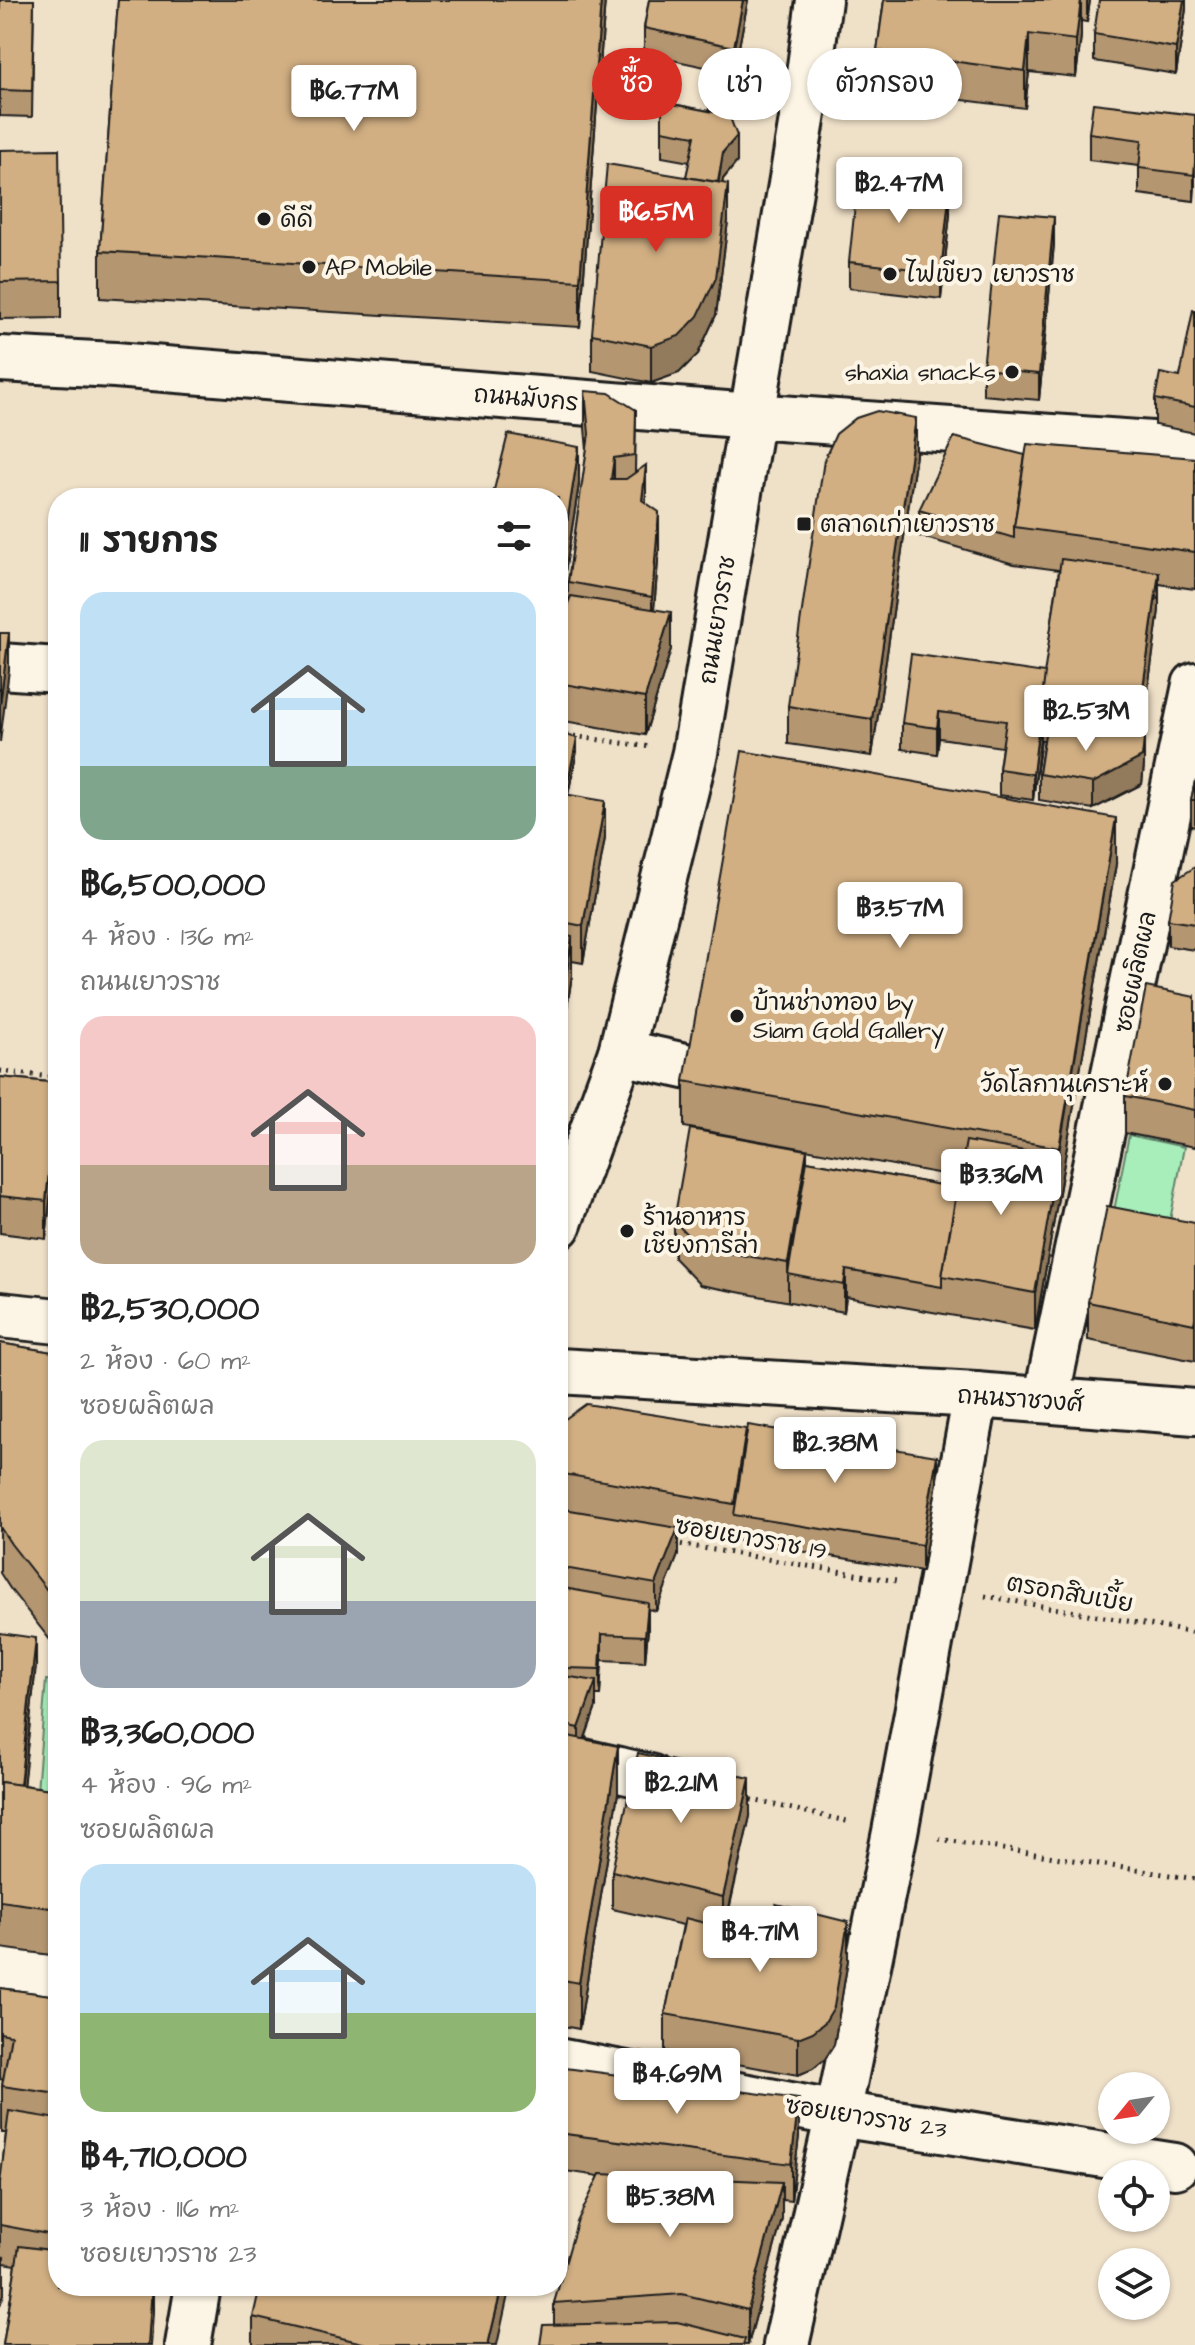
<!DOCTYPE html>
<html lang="th">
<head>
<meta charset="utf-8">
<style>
	:root { --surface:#fff; --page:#f2f2f2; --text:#222; --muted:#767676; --accent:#d93025 }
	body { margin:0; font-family:"Architects Daughter","Playpen Sans Thai",sans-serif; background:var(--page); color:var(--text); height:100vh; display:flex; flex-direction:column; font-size:30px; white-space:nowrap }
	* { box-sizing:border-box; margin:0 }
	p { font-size:26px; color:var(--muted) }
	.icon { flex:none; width:44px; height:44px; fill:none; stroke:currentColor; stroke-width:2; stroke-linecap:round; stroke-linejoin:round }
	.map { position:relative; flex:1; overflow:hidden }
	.drawer { position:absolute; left:48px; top:488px; width:520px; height:1808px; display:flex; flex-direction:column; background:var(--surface); border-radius:32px; box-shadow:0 2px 6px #0004 }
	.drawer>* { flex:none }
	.hud { position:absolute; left:592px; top:48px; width:482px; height:72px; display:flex; gap:16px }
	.needle { width:52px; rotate:240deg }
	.controls { position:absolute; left:1098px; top:2072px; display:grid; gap:16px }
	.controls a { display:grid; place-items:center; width:72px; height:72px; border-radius:50%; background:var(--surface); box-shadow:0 2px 6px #0004; font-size:40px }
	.price { position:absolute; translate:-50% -68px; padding:0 18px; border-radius:8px; background:#fff; color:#222; font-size:26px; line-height:52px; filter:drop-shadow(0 2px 4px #0008) }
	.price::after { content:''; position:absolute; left:50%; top:48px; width:24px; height:18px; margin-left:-12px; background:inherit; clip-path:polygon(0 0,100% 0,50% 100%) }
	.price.on { background:var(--accent); color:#fff }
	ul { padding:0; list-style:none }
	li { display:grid; align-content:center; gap:16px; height:424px; padding:0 32px }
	li span { display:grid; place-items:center; height:248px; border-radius:24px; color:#555 }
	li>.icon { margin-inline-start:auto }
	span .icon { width:144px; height:144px; fill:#fffc; stroke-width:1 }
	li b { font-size:34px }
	h2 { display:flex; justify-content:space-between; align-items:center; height:96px; padding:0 32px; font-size:34px }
	.chip { padding:0 28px; border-radius:36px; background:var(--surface); box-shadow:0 2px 6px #0004; font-size:28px; line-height:72px }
	.chip.on { background:var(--accent); color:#fff }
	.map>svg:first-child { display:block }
	.green { fill:#a8eebb; stroke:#62856c; stroke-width:2 }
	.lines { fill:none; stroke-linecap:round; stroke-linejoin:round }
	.minor-casing { stroke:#1c1c1c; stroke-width:50 }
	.major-casing { stroke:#1c1c1c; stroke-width:50 }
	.path { stroke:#1c1c1c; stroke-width:5; stroke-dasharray:2 6; stroke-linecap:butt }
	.minor { stroke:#fcf5e5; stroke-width:44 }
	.major { stroke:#fcf5e5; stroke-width:44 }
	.wall { fill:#b49671; stroke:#1c1c1c; stroke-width:2 }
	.shaded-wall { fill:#927a5c; stroke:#1c1c1c; stroke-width:2 }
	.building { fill:#d1af83; stroke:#1c1c1c; stroke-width:2 }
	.poi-dot { fill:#1c1c1c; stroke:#fcf5e5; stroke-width:3 }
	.labels { text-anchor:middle; stroke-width:8; stroke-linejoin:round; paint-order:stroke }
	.poi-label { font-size:24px; fill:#1c1c1c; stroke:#fcf5e5; text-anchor:start }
	.street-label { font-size:24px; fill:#1c1c1c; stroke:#fcf5e5 }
</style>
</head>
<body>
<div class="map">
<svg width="1195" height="2345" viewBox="0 0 1195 2345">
	<rect width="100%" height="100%" fill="#efe0c8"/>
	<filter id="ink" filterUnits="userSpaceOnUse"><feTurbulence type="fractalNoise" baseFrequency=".0125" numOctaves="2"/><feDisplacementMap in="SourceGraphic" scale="16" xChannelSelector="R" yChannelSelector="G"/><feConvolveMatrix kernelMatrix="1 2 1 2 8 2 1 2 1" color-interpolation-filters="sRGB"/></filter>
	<g filter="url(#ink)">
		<!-- green -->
		<g class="green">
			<polygon points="1129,1135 1184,1147 1165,1247 1109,1236"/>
			<polygon points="46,1680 58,1681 58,1819 35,1816"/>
		</g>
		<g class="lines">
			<!-- minor casing -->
			<g class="minor-casing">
				<g id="minor">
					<polyline points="0,359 115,365 751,416 1195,447"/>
					<polyline points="0,666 58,670"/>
					<polyline points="621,1052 694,1068"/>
					<polyline points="0,1315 58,1321"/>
					<polyline points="558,1371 976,1395 1195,1412"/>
					<polyline points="1046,1400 1195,685"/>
					<polyline points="558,1756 650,1777"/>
					<polyline points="0,1967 58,1975"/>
					<polyline points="558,2061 838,2114 1175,2166"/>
					<polyline points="786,2345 838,2114 895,1832 976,1395"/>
				</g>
			</g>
			<!-- major casing -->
			<g class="major-casing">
				<g id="major">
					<polyline points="558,1226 621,1052 695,753 806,96 819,0"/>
					<polyline points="188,2345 198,2286"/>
				</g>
			</g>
			<!-- path -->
			<g class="path">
				<polyline points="558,734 650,747"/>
				<polyline points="0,1071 58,1078"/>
				<polyline points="673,1543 896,1581"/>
				<polyline points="985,1596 1195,1633"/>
				<polyline points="743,1798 851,1822"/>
				<polyline points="939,1839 1195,1879"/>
			</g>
			<!-- minor -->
			<use href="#minor" class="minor"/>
			<!-- major -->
			<use href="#major" class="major"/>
		</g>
		<!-- wall -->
		<g class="wall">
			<polygon points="0,0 34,0 32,117 0,116"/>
			<polygon points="118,0 605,0 580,327 100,298 100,251"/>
			<polygon points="649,0 748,0 734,73 732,73 731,120 737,162 723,179 722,183 728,221 716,315 698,354 679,373 651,383 592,371 592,334 686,177 690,162 662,157 662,102 709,111 710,68 644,54 644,28"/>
			<polygon points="884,0 1090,0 1087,22 1081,21 1081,36 1076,77 1029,72 1025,108 877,89 877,51"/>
			<polygon points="1186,0 1186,9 1176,74 1094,61 1094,34"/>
			<polygon points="1195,115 1194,201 1139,194 1139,166 1089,160 1089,133"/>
			<polygon points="0,150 61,281 61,318 0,319"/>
			<polygon points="950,214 941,299 849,288 849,262"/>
			<polygon points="1054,244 1039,400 983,395 983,369"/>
			<polygon points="1195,311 1195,433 1155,425 1155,399 1180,377"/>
			<polygon points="585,391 636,410 635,472 659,549 654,609 671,649 645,735 558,720 558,627 568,603 568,582 587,450 585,428"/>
			<polygon points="916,455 872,756 788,744 788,706"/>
			<polygon points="1025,455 1195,458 1195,589 1159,584 1159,610 1141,738 1144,765 1142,784 1093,809 1039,800 1039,774 1044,740 1041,740 1033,800 999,795 999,769 1002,747 939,738 937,754 902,749 902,723 1045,673 1059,570 1014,564 919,536 919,510"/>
			<polygon points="579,484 559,610 558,610 558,498"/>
			<polygon points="558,733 577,751 568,794 605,838 583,963 572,961 572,975 558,1067"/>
			<polygon points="1195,781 1195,827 1191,826 1191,800"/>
			<polygon points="1116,864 1035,1330 846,1297 844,1312 700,1285 674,1258 674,1221 807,1161 957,1188 959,1177 684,1127 684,1081"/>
			<polygon points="1195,867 1195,950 1168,946 1168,920"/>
			<polygon points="1195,997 1195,1147 1125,1133 1125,1096"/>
			<polygon points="0,1077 58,1083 58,1126 46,1239 0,1233"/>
			<polygon points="1195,1223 1195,1361 1088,1340 1088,1302"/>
			<polygon points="0,1343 58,1353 58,1650 11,1590 0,1573"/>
			<polygon points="558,1424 746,1437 937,1482 922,1571 678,1531 678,1555 656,1611 648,1609 648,1629 645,1662 602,1660 600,1695 596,1695 596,1707 585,1739 618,1793 579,2029 558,2025"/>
			<polygon points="0,1633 36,1665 23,1785 58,1790 58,1956 0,1948"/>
			<polygon points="750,1816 725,1928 848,1960 834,2045 825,2059 813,2069 798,2075 665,2051 665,2014 683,1925 612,1909 612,1871"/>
			<polygon points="0,1988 58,1996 58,2286 171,2286 170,2293 153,2290 151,2345 3,2345 16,2265 4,2263 4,2294 0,2305 0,2183 6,2133 2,2133 2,2086 3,2080 0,2079"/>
			<polygon points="558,2067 799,2136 791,2201 782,2200 782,2219 748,2345 540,2345 554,2325 554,2303 599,2176 558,2170"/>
			<polygon points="253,2317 497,2345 253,2345"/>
		</g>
		<!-- shaded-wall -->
		<g class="shaded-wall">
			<polygon points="601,0 605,0 580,327 580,281"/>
			<polygon points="743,0 748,0 734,73 734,47"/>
			<polygon points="1081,0 1081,36 1076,77 1076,40"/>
			<polygon points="1087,0 1090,0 1087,22"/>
			<polygon points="1184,0 1186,0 1186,9 1176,74 1176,48"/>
			<polygon points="1029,34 1029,72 1025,108 1025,71"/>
			<polygon points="737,136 737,162 723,179 718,213 718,186 723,152"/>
			<polygon points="1195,162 1195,188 1194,201 1194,175"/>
			<polygon points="728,184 728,221 716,315 698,354 679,373 651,383 651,346"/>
			<polygon points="950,188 950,214 941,299 941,272"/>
			<polygon points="1054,217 1054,244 1039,400 1039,374"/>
			<polygon points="916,418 916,455 872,756 872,719"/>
			<polygon points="579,447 579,484 559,610 559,573"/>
			<polygon points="614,458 614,495 611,479"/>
			<polygon points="646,465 646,502 642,537 642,500"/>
			<polygon points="659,512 659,549 652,634 652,597"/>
			<polygon points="1159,572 1159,610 1139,754 1139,717"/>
			<polygon points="671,612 671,649 645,735 645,698"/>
			<polygon points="9,633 9,670 0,742 0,705"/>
			<polygon points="939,712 939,738 937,754 937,728"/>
			<polygon points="1040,715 1040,740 1033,800 1033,774"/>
			<polygon points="577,738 577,751 568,795 568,781"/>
			<polygon points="1144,739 1144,765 1142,784 1093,809 1093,783"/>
			<polygon points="605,801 605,838 583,963 583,926"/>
			<polygon points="1116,818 1116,864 1035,1330 1035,1293"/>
			<polygon points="572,937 572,975 558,1067 558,1030"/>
			<polygon points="58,1088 58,1126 46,1239 46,1201"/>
			<polygon points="807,1150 807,1188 788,1274 788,1301 788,1263"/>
			<polygon points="846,1270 846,1297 844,1312 844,1285"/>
			<polygon points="937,1456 937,1482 922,1571 922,1545"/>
			<polygon points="678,1528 678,1555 656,1611 656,1584"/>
			<polygon points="648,1603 648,1629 645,1662 645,1636"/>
			<polygon points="602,1634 602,1660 600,1695 600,1669"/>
			<polygon points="36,1638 36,1665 20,1817 20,1791"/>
			<polygon points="596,1681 596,1707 579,1754 579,1728"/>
			<polygon points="618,1746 618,1793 579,2029 579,1983"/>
			<polygon points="750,1778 750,1816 723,1934 723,1897"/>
			<polygon points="848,1922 848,1960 834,2045 825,2059 813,2069 798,2075 798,2038"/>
			<polygon points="799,2099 799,2136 791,2201 791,2164"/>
			<polygon points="782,2182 782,2219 748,2345 748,2310"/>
			<polygon points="4,2257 4,2294 0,2305 0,2268"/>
			<polygon points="152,2286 153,2286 153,2311 151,2345 148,2345"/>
			<polygon points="502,2286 510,2286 497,2345 488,2345"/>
		</g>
		<!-- building -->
		<g class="building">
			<polygon points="0,0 34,0 32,91 0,90"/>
			<polygon points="118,0 601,0 580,281 100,251"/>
			<polygon points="649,0 743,0 734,47 644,28"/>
			<polygon points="884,0 1081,0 1076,40 1029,34 1025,71 877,51"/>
			<polygon points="1099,0 1184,0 1176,48 1094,34"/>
			<polygon points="710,65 732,65 731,108 709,108"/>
			<polygon points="662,102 729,115 737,136 723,152 718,182 686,177 695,136 662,130"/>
			<polygon points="1093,103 1195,115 1195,162 1194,175 1139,168 1142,140 1089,133"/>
			<polygon points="59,149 61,281 0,282 0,150"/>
			<polygon points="607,164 728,184 716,278 698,316 679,336 651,346 592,334"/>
			<polygon points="858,177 950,188 941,272 849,262"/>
			<polygon points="999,212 1054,217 1039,374 983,369"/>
			<polygon points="1193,310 1195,311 1195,407 1155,399 1160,373 1180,377"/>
			<polygon points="585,391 609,393 636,410 635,455 614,458 611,479 626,479 646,465 642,500 659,512 652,597 568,582 589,434"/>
			<polygon points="877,411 916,418 872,719 788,706 824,460 836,434 856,418"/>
			<polygon points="508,434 579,447 559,573 558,498 492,498"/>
			<polygon points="954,437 1025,455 1014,527 1014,538 919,510"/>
			<polygon points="1027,444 1195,458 1195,552 1014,527"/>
			<polygon points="1061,559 1159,572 1139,717 1040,702"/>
			<polygon points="571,596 671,612 645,698 558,683 558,627"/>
			<polygon points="0,633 9,633 0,705"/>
			<polygon points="911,654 1045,673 1033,774 999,769 1006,721 939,712 937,728 902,723"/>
			<polygon points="1047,721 1144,739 1142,757 1093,783 1039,774"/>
			<polygon points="558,733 577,738 568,781 558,780"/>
			<polygon points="742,751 1116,818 1059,1148 684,1081"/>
			<polygon points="1195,781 1195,800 1191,800"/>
			<polygon points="558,793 605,801 583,926 558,921"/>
			<polygon points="1195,867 1195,924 1168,920 1175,880"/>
			<polygon points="558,934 572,937 558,1030"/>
			<polygon points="1146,987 1195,997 1195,1110 1125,1096"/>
			<polygon points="0,1077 58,1083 46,1201 0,1196"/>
			<polygon points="690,1129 807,1150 788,1263 700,1248 674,1221"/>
			<polygon points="966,1141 1059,1157 1035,1293 942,1276"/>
			<polygon points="807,1161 957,1188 942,1276 942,1287 846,1270 844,1285 788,1274"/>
			<polygon points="1107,1206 1195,1223 1195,1318 1194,1324 1088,1302"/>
			<polygon points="0,1343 58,1353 58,1604 11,1544 0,1527"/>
			<polygon points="586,1404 746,1429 734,1504 558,1473 558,1424"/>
			<polygon points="748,1425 937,1456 922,1545 734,1515"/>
			<polygon points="558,1508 678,1528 656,1584 558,1567"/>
			<polygon points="558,1587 648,1603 645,1636 602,1634 600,1669 567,1668 558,1647"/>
			<polygon points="0,1633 36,1638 20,1785 0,1782"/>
			<polygon points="558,1675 596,1681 579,1728 558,1723"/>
			<polygon points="558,1734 618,1746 579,1983 558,1979"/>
			<polygon points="638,1753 750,1778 723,1897 612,1871"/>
			<polygon points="0,1782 58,1790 58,1909 0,1901"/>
			<polygon points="776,1904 848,1922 834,2007 825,2022 813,2032 798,2038 665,2014 685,1918 769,1939"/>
			<polygon points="0,1988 58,1996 58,2094 2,2086 11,2035 0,2033"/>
			<polygon points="558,2067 799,2099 791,2164 558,2133"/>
			<polygon points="9,2111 58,2119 58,2236 0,2225 0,2183"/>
			<polygon points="600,2174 782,2182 748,2310 682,2294 554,2303 577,2222"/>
			<polygon points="19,2246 58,2251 58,2286 152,2286 148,2345 3,2345"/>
			<polygon points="0,2256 4,2257 0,2268"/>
			<polygon points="260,2286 502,2286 488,2345 371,2345 253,2317"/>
			<polygon points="677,2322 745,2339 743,2345 540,2345 543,2325"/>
		</g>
	</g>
	<!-- markers -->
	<g class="poi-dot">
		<circle cx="264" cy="219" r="8"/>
		<circle cx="309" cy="267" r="8"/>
		<circle cx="890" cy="274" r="8"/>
		<circle cx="1012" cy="372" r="8"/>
		<rect x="796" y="516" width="16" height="16" rx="4"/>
		<circle cx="737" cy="1016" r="8"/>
		<circle cx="1165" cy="1084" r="8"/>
		<circle cx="627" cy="1231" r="8"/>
	</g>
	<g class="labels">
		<!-- poi labels -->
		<g class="poi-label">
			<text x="280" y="227">ดีดี</text>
			<text x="325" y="275">AP Mobile</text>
			<text x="906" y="282">ไฟเขียว เยาวราช</text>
			<text x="996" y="380" text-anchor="end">shaxia snacks</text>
			<text x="820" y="532">ตลาดเก่าเยาวราช</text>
			<text x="753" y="1010">บ้านช่างทอง by<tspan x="753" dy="28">Siam Gold Gallery</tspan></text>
			<text x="1149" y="1092" text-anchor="end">วัดโลกานุเคราะห์</text>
			<text x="643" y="1225">ร้านอาหาร<tspan x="643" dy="28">เชียงการีล่า</tspan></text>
		</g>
		<!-- street labels -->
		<g class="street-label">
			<text transform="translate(526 398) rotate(5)" y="8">ถนนมังกร</text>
			<text transform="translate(717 620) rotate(-81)" y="8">ถนนเยาวราช</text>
			<text transform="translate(1135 972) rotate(-78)" y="8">ซอยผลิตผล</text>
			<text transform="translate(1020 1399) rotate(4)" y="8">ถนนราชวงศ์</text>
			<text transform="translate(751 1538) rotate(10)" y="8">ซอยเยาวราช 19</text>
			<text transform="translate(1070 1593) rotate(10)" y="8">ตรอกสิบเบี้ย</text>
			<text transform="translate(866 2117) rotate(9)" y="8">ซอยเยาวราช 23</text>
		</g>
	</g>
</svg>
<div class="controls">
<a><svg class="needle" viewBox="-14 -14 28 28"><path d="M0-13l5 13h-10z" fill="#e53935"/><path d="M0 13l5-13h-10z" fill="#767676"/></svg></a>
<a><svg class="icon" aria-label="locate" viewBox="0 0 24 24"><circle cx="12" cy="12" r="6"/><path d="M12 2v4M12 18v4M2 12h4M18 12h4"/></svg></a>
<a><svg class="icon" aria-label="layers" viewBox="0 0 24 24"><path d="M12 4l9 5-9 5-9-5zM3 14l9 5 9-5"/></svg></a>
</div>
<b class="price" style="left:354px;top:133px">฿6.77M</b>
<b class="price" style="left:899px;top:225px">฿2.47M</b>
<b class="price on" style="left:656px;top:254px">฿6.5M</b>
<b class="price" style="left:1086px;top:753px">฿2.53M</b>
<b class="price" style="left:900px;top:950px">฿3.57M</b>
<b class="price" style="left:1001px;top:1217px">฿3.36M</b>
<b class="price" style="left:835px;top:1485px">฿2.38M</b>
<b class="price" style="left:681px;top:1825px">฿2.21M</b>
<b class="price" style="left:760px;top:1974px">฿4.71M</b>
<b class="price" style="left:677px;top:2116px">฿4.69M</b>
<b class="price" style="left:670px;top:2239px">฿5.38M</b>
<div class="hud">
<a class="chip on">ซื้อ</a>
<a class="chip">เช่า</a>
<a class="chip">ตัวกรอง</a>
</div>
<section class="drawer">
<h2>11 รายการ<svg class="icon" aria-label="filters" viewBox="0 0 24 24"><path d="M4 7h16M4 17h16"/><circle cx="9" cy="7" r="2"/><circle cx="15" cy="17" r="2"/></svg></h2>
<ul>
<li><span style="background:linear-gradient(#bfe0f5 70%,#7fa58c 0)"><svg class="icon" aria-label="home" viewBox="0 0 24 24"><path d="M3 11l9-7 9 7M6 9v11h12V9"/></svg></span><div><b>฿6,500,000</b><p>4 ห้อง · 136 m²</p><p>ถนนเยาวราช</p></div></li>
<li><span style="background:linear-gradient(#f6c9c9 60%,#b9a48a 0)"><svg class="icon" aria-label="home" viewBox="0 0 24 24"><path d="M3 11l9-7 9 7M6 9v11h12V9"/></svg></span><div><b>฿2,530,000</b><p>2 ห้อง · 60 m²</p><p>ซอยผลิตผล</p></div></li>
<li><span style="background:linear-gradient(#dfe7d0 65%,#9aa5b1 0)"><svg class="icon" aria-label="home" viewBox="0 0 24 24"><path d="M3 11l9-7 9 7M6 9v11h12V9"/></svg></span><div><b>฿3,360,000</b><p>4 ห้อง · 96 m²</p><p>ซอยผลิตผล</p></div></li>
<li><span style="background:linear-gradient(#bfe0f5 60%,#8fb573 0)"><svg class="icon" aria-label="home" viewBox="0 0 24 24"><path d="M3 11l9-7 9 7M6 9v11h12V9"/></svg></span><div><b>฿4,710,000</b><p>3 ห้อง · 116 m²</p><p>ซอยเยาวราช 23</p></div></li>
</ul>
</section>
</div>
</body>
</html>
